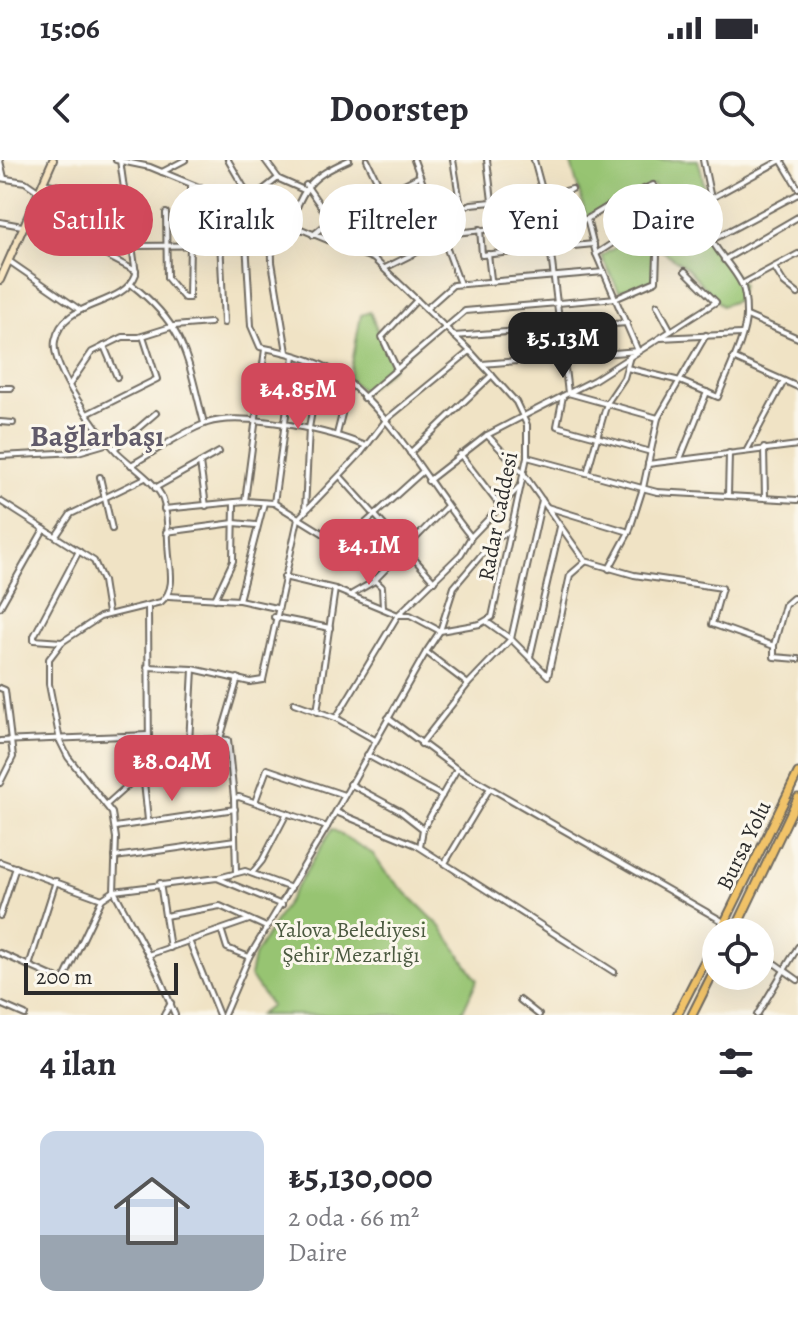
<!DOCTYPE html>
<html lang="tr">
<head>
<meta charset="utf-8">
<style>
	:root { --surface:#fff; --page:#f2f2f3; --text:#2b2b33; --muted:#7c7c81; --line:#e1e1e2; --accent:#d1495b }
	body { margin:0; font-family:Alegreya,serif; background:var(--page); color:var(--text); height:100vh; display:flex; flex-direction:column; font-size:30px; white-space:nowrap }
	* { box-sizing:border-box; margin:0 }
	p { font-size:26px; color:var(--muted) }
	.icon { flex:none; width:44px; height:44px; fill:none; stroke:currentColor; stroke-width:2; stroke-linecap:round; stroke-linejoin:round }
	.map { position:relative; height:855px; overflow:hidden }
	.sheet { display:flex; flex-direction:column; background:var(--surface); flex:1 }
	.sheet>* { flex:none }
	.guide { position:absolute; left:24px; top:24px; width:750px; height:72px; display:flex; gap:16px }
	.buttons { position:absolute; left:702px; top:758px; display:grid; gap:16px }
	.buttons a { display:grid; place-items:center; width:72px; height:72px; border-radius:50%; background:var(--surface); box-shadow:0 8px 32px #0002; font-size:40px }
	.scale { position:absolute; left:24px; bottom:20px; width:154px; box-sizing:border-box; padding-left:8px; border:4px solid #2b2b2b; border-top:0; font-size:22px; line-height:28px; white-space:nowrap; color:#2b2b2b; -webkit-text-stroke:6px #fbf7ec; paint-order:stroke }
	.price { position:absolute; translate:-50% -68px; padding:0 18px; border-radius:16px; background:var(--accent); color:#fff; font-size:26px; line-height:52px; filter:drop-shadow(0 2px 4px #0008) }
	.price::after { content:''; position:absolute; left:50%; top:48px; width:24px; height:18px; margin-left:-12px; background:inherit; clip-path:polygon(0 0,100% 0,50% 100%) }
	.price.current { background:#222; color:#fff }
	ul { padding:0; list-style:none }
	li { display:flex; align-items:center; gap:24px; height:200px; padding:0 40px }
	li+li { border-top:2px solid var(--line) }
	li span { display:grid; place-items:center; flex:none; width:224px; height:160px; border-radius:16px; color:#555 }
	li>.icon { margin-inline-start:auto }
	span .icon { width:96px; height:96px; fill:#fffc; stroke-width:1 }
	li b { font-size:34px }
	h2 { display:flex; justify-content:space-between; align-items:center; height:96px; padding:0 40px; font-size:34px }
	.pill { padding:0 28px; border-radius:36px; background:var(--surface); box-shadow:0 8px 32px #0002; font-size:28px; line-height:72px }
	.pill.current { background:var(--accent); color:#fff }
	.status { display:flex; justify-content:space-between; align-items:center; height:56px; padding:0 40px; background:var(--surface); direction:ltr }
	.status svg { height:22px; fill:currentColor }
	header { display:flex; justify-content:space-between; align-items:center; height:104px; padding:0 40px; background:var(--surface); font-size:36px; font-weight:700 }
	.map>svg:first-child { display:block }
	.green { fill:#97c472; stroke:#61784e; stroke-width:2 }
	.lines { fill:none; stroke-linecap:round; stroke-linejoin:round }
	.street-casing { stroke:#706b61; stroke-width:8 }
	.secondary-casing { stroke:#706b61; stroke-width:10 }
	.highway-casing { stroke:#706b61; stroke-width:11 }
	.street { stroke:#fff; stroke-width:4 }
	.secondary { stroke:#f9e7c3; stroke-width:6 }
	.highway { stroke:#f1c369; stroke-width:7 }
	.labels { text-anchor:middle; stroke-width:6; stroke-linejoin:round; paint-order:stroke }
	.street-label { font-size:22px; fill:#2b2b2b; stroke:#fbf7ec }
	.park-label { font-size:22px; fill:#4b5940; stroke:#fbf7ec }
	.district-label { font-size:30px; font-weight:bold; fill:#615b6a; stroke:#fbf7ec }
</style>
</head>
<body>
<div class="status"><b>15:06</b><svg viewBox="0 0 49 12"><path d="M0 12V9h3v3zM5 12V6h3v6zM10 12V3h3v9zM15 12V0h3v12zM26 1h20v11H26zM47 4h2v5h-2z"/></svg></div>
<header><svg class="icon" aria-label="back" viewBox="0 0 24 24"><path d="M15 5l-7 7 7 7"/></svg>Doorstep<svg class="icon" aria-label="search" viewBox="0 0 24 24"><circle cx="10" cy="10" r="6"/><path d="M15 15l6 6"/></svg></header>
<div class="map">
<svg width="798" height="855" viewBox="0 0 798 855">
	<rect width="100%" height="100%" fill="#fbf7ec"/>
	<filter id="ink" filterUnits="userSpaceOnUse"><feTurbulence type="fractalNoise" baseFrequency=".0125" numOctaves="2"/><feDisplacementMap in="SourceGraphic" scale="16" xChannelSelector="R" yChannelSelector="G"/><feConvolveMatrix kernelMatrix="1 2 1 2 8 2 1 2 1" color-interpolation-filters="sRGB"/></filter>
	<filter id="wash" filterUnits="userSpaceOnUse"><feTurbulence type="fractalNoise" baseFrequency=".006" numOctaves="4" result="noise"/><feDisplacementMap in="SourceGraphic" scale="32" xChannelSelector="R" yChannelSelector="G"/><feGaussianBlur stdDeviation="1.8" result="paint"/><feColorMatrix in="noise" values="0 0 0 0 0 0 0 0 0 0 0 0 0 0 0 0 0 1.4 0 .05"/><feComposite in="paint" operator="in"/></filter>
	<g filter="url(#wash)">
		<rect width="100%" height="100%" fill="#f0e3c5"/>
		<!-- green -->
		<g class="green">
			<path d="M 570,0 L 698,0 C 706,23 704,38 705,61 C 705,85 729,106 742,124 L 738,140 L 722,146 L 687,108 L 657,87 L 658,68 L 665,49 L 654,25 L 617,41 L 587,59 Z"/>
			<polygon points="654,64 653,121 619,131 601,96"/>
			<polygon points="370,152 393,208 364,232 349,219 361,155"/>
			<polygon points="332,669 373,694 386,713 442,768 477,820 461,855 259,855 271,846 250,816 254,796"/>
		</g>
	</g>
	<g filter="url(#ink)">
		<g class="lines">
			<!-- street casing -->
			<g class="street-casing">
				<g id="street">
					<polyline points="116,0 150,7 374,99 470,191 516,242 527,265 527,297 492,457 480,464 440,471 426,492 327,667 249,797 224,855"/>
					<path d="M 120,0 L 136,114 C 123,149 63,138 55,181 C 50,208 98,272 117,292 C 130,305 152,319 161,335 C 169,352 167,378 169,396 C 171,413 175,430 161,442 L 100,457 L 62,482 L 49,499 L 49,524 L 60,581 L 68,597 L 112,653 L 116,678 L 114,731 L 158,813 L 175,855"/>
					<polyline points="228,0 246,31 250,50"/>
					<polyline points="265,0 279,19 304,30"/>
					<polyline points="367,0 383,33"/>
					<polyline points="414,0 460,124"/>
					<polyline points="453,0 461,48"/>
					<polyline points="487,0 492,41"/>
					<polyline points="534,0 544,37 568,233 658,258"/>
					<polyline points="703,0 711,39"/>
					<polyline points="781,0 798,28"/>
					<polyline points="0,1 4,18"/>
					<polyline points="162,12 185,0"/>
					<polyline points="0,18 25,22 38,31"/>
					<polyline points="42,23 125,38"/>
					<polyline points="306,25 350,88"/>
					<polyline points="218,38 224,163"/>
					<polyline points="250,40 278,18"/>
					<path d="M 244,48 L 251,166 L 260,187 C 286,192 319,200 341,216 C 395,258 428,324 471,377"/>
					<polyline points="166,53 167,118 184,138 189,138 191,26"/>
					<polyline points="28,55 136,111"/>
					<polyline points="271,60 272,102 287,192"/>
					<polyline points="0,62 22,66"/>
					<path d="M 290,65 C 305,25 309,18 349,0"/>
					<polyline points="480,69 482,95 594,84"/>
					<polyline points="313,75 330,61 420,16"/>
					<polyline points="712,80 798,34"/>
					<polyline points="132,86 244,85"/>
					<polyline points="488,94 491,119"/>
					<polyline points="364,95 471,44 544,37 572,29"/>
					<polyline points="724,100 798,57"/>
					<polyline points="9,101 80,150"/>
					<polyline points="774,107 784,123 798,134"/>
					<polyline points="385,108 455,73 587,59 617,41 653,25 665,49"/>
					<polyline points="742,124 798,94"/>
					<path d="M 132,125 C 187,168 187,199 204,263"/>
					<polyline points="657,145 671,171"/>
					<polyline points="426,149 453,125 604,112"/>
					<polyline points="747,156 798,178"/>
					<polyline points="454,176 627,163"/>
					<polyline points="660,178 741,174"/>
					<polyline points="104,186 117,217"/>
					<polyline points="733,198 798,227"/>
					<polyline points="482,204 638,191 596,94 587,59"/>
					<polyline points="396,207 382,177 417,140"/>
					<path d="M 627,208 L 680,221 L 718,237 C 726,215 747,176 746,153 C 746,145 745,130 741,123 C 728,97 691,71 708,40 L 781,0"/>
					<polyline points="70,224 92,192 123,177 139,177 174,166 210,163"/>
					<polyline points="0,228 11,228"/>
					<polyline points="563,236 557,266 651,292"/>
					<polyline points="363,238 465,151 617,138 656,121 658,68 665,49 596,94"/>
					<polyline points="87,254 157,219 143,176"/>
					<polyline points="0,262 13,263"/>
					<polyline points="337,274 349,226"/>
					<polyline points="487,275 523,313 585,401 634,415 722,428 712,464 774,486 774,497 798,499"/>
					<polyline points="115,288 156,253"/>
					<polyline points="764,288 765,337"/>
					<polyline points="747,290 784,221"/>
					<polyline points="410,293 492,215"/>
					<polyline points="460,294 500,346"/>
					<polyline points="0,296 78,292 109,283"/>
					<polyline points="527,297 657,332 798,340"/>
					<polyline points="680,299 707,232"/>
					<polyline points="200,303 206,346"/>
					<polyline points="648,304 798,285"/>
					<path d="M 131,305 C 155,292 181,272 207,263 C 243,251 331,271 366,286"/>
					<polyline points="587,313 607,243 624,218 630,196"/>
					<polyline points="340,316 434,421"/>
					<polyline points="100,317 112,369"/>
					<polyline points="428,321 487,275 594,220 716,142 685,111"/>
					<polyline points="155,328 219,292"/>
					<polyline points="728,335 729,293"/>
					<polyline points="0,341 94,401 103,421 108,453"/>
					<polyline points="245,341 265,189"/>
					<polyline points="274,343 294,196"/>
					<polyline points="547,347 629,372"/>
					<polyline points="164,349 245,341 274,343 329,377 382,427 383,448"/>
					<polyline points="305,351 309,268 320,206"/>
					<polyline points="166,372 234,363 256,365"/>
					<polyline points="56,376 71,354 145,318"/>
					<polyline points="339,387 422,312"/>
					<polyline points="609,409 629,372 643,328 658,258 706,175"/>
					<polyline points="284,417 335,429 398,455 410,455 440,471 454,427 494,380 510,371"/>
					<polyline points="352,434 373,422 447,346"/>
					<polyline points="168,436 239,440 276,448"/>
					<polyline points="215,439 233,401 234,343"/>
					<polyline points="239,440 264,343"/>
					<path d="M 148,446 L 149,600 L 161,600 C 176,581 205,577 228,580 L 234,638"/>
					<polyline points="0,447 44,369"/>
					<polyline points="274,457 330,468"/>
					<polyline points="487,462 511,479 548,516 570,415 585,402"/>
					<polyline points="62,482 34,480 34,476 79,391"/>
					<polyline points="774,485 785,445 793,438 798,439"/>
					<polyline points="426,492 468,524"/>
					<polyline points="530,497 560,367"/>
					<polyline points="147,507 193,509 250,522 263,520 298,359 360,294 387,259 470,191"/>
					<polyline points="0,528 5,530 13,597 0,623"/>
					<polyline points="294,543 336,558 375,580"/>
					<polyline points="317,552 335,429"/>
					<polyline points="336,558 398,455 461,394 471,377 519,327"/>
					<polyline points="388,558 457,609 724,762"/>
					<polyline points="220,579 238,518"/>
					<polyline points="0,581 149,575"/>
					<polyline points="189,583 193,509"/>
					<polyline points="421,584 468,524 511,479 542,340"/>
					<polyline points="367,595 442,636"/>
					<polyline points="143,613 148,660"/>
					<polyline points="350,624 400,651 423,669 420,687"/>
					<polyline points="255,642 267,609 344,635"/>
					<polyline points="106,645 154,602"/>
					<polyline points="336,652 416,685 614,812"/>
					<polyline points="115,667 235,649"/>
					<polyline points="423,669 457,609"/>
					<polyline points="115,697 235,680"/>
					<polyline points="0,702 102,739"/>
					<polyline points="445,703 490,628"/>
					<polyline points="236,712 234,638 239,637 327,667"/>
					<polyline points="252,713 262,701 287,653"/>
					<polyline points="218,718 245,711 291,728"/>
					<polyline points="160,723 170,788"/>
					<polyline points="0,756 16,707"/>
					<polyline points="165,756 220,746 266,767"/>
					<polyline points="222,772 227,788 249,797"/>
					<polyline points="190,783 219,855"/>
					<polyline points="0,793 63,821 102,739 114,731 217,718 282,745"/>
					<polyline points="760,793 798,820"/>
					<polyline points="148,795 249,760"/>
					<polyline points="29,806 56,721"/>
					<polyline points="520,840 539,855"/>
					<polyline points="0,844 25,855"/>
					<polyline points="164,855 171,843"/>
					<polyline points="757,855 798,787"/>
				</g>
			</g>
			<!-- secondary casing -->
			<g class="secondary-casing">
				<polyline id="secondary" points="0,120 53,0"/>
			</g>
			<!-- highway casing -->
			<g class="highway-casing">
				<g id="highway">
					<polyline points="720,772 798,613"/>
					<polyline points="734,772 798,638"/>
					<polyline points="677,855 716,779"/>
					<polyline points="692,855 716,807"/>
				</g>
			</g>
			<!-- street -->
			<use href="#street" class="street"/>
			<!-- secondary -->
			<use href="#secondary" class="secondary"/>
			<!-- highway -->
			<use href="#highway" class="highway"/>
		</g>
	</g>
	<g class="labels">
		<!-- street labels -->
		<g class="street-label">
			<text transform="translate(497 356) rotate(-79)" y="8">Radar Caddesi</text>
			<text transform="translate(743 685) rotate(-64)" y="8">Bursa Yolu</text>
		</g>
		<!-- park labels -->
		<g class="park-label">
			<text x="351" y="777">Yalova Belediyesi<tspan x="351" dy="25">Şehir Mezarlığı</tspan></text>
		</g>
		<!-- district labels -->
		<g class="district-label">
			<text x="97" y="286">Bağlarbaşı</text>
		</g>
	</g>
</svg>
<div class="buttons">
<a><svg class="icon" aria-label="locate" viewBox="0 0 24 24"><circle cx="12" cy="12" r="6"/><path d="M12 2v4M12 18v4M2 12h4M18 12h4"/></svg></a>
</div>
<div class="scale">200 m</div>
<b class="price current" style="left:563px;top:220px">₺5.13M</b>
<b class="price" style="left:298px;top:271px">₺4.85M</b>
<b class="price" style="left:369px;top:427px">₺4.1M</b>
<b class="price" style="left:172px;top:643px">₺8.04M</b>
<div class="guide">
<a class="pill current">Satılık</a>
<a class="pill">Kiralık</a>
<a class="pill">Filtreler</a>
<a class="pill">Yeni</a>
<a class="pill">Daire</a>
</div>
</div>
<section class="sheet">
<h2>4 ilan<svg class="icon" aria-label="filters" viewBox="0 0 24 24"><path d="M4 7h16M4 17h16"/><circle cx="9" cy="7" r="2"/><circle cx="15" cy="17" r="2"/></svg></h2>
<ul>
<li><span style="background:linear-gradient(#c9d6e8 65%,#9aa5b1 0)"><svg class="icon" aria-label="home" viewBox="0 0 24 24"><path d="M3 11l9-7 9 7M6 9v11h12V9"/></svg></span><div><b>₺5,130,000</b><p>2 oda · 66 m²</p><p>Daire</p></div></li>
</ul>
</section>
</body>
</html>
